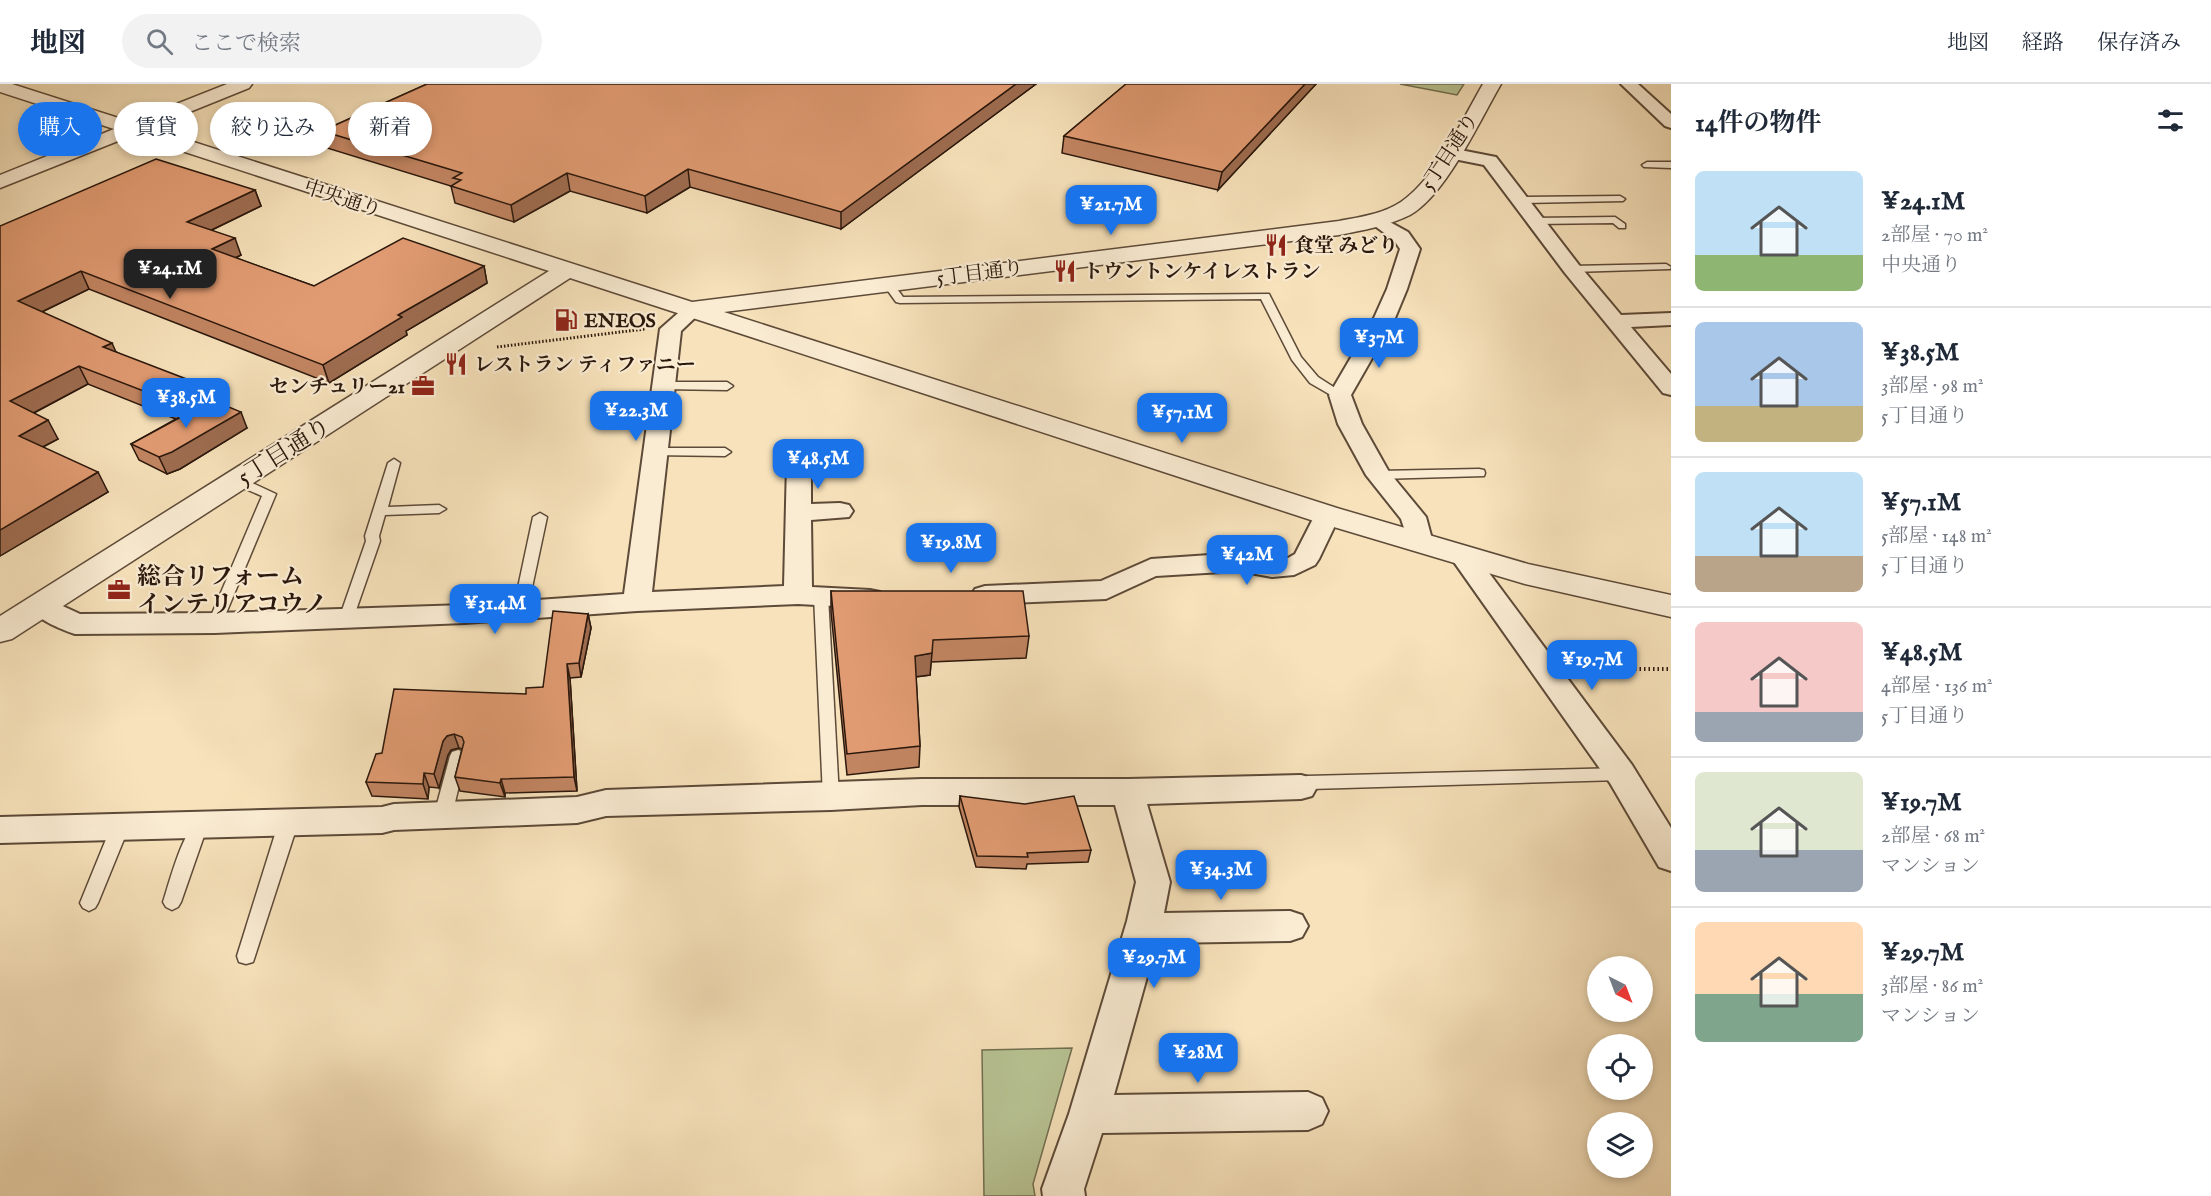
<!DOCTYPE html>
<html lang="ja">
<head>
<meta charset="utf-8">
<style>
	:root { --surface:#fff; --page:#f2f2f3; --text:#1f2937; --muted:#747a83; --line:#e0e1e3; --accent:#1a73e8 }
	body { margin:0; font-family:"IM FELL English","Noto Serif JP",serif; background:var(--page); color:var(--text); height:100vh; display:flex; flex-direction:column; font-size:22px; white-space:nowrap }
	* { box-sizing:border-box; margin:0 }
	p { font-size:20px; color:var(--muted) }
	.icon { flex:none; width:33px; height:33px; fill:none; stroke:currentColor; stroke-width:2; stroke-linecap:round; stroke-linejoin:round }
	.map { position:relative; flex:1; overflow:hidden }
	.side { display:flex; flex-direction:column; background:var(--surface); width:540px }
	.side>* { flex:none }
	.hud { position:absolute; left:18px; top:18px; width:570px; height:54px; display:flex; gap:12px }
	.needle { width:39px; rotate:138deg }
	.controls { position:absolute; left:1587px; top:872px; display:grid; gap:12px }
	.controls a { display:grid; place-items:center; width:66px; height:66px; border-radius:50%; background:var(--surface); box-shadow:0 3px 9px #0003; font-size:30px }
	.price { position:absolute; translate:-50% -51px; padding:0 14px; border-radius:12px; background:var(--accent); color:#fff; font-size:20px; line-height:39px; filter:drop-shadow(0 2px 3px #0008) }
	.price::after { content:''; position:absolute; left:50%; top:36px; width:18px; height:14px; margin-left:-9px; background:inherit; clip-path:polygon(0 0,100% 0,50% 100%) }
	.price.active { background:#222; color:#fff }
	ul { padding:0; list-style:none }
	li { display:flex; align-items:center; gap:18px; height:150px; padding:0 24px }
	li+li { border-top:2px solid var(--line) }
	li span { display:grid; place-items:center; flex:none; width:168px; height:120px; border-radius:9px; color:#555 }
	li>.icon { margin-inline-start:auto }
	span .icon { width:72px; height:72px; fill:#fffc; stroke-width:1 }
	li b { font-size:26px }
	h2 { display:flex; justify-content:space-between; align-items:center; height:72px; padding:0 24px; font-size:26px }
	.chip { padding:0 21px; border-radius:27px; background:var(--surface); box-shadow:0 3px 9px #0003; font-size:21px; line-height:54px }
	.chip.active { background:var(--accent); color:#fff }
	header { display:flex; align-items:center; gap:36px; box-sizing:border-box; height:84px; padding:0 30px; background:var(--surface); border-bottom:2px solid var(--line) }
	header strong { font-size:28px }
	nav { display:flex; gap:33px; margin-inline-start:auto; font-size:21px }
	.search { width:420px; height:54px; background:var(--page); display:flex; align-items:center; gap:15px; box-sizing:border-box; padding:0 21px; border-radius:33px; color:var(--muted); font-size:22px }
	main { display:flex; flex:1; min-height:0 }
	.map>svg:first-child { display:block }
	.green { fill:#b8c494; stroke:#716e50; stroke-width:1.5 }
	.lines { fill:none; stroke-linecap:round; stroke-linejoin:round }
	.service-casing { stroke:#5d4a38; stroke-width:3 }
	.minor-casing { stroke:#5d4a38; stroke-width:4 }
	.tertiary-casing { stroke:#5d4a38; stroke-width:3 }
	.path-far1 { stroke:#2a170c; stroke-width:3; stroke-dasharray:1.5 2; stroke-linecap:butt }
	.path { stroke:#2a170c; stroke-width:4; stroke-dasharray:1.5 3; stroke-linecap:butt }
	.service { fill:#faecd3; fill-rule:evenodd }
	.minor { fill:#faecd3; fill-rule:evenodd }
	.tertiary { fill:#faecd3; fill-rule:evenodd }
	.wall { fill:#c28562; stroke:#2a170c; stroke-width:1.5 }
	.shaded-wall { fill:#9e6c50; stroke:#2a170c; stroke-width:1.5 }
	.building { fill:#e19b72; stroke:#2a170c; stroke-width:1.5 }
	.labels { text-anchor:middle; stroke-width:4.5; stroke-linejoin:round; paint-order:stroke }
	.far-street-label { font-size:20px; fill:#2a170c; stroke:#faecd3 }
	.far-poi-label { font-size:20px; font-weight:bold; fill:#2a170c; stroke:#faecd3; text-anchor:start }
	.street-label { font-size:24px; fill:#2a170c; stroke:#faecd3 }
	.poi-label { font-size:24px; font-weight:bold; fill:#2a170c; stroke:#faecd3; text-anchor:start }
</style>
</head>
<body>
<header>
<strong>地図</strong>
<div class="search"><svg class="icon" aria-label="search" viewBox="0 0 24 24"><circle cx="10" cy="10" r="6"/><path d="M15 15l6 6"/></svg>ここで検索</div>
<nav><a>地図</a><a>経路</a><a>保存済み</a></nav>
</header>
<main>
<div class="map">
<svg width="1671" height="1112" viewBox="0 0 1671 1112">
	<rect width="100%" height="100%" fill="#f7e2bb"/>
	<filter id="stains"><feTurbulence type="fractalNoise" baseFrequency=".00333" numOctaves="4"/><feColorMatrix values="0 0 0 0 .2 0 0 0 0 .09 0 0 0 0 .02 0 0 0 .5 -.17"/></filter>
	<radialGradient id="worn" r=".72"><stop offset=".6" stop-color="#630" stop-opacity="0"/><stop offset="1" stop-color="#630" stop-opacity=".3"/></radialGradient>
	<!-- green -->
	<g class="green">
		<polygon points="1400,0 1464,0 1457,11"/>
		<polygon points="1072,964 1033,1100 1035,1112 984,1112 982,966"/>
	</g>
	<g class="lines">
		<!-- service casing -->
		<g class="service-casing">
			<g id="service">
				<polygon points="1647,78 1671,78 1671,84 1644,83 1642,81"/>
				<polygon points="1620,112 1625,115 1623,117 1518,119 1513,116 1518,113"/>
				<polygon points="1615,133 1625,140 1625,144 1619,144 1613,139 1534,140 1529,137 1534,134"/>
				<polygon points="1666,180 1671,183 1670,185 1572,188 1567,185 1572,182"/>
				<polygon points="888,197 892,198 903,213 1269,210 1301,273 1318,293 1346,311 1340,315 1336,314 1310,299 1292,276 1261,215 900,219 896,218 883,200"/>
				<polygon points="664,298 727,298 733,302 727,306 660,305 658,302"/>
				<polygon points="656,364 725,364 731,368 725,372 652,371 650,368"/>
				<polygon points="394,375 400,379 388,423 439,421 446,425 439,429 385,431 379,452 380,457 353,535 346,540 341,539 339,535 366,457 365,452 388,379"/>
				<polygon points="1479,385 1484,386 1485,389 1484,392 1378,395 1372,391 1378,387"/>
				<polygon points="237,392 276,410 222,539 215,544 208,539 262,412 232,399 230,396"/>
				<polygon points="540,429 547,433 527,527 520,532 513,527 533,433"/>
				<polygon points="821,507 828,512 839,713 837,718 831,720 825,718 823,713 814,512"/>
				<polygon points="458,666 464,668 466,672 452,731 449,736 443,738 437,736 434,731 450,672 452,668"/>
				<polygon points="1621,684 1627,685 1629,690 1627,695 1621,696 1310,705 1301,710 1295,708 1293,703 1295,698 1307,692"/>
				<polygon points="289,732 295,734 298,739 255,872 253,878 246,880 239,878 237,872 276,747 283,734"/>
				<path d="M 202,734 L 208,736 L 211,741 L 204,752 L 181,818 L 178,823 L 172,826 L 166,823 L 163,818 C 169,800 184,740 202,734 Z"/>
				<polygon points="120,736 126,738 129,743 98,819 95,824 89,827 83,824 80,819 111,743 114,738"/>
			</g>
		</g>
		<!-- minor casing -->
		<g class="minor-casing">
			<g id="minor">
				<polygon points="1621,0 1638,0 1671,30 1671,44 1665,42"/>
				<polygon points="1450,64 1496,73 1579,181 1621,231 1671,229 1671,241 1631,243 1671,290 1671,311 1663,309 1565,189 1484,81 1444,73 1441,69 1444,65"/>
				<polygon points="1377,131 1408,148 1420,165 1407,205 1395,234 1351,311 1362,340 1389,388 1426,433 1433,459 1429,465 1420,467 1411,465 1401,435 1366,391 1338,340 1329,311 1374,234 1387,205 1400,165 1394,156 1368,137 1370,133"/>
				<path d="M 692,221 L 699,223 L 702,227 L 681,247 L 652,508 L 784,502 L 787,379 L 790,374 L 799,372 L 808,374 L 811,379 L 811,420 L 840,419 L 849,421 L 853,427 L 849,433 L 811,436 L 812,503 L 870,506 L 880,508 L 884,515 L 880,522 L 870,524 L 798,520 L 637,527 L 465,539 L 215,549 L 75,550 C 60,545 36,535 27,521 L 31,514 L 41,512 L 80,530 L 215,529 L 465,521 L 624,510 L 660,245 L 685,223 Z"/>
				<polygon points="1327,423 1336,425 1340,431 1319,475 1315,481 1294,491 1272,493 1239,487 1156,492 1106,515 985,520 975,517 971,511 975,505 985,502 1101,497 1151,475 1239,469 1272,475 1288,474 1295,470 1318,425"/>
				<polygon points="1463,463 1472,466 1632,681 1671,744 1671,787 1659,783 1610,699 1454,478 1450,472 1454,466"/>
				<polygon points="1301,691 1312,694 1317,703 1312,712 1301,715 1147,720 1170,798 1164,829 1290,827 1302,831 1308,842 1302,853 1290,857 1164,859 1157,857 1114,1011 1308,1008 1322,1014 1328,1027 1322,1040 1308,1046 1102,1049 1084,1105 1085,1112 1043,1112 1042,1105 1069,1030 1127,837 1136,798 1115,721 922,721 831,726 606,732 577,739 394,746 382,749 0,759 0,733 382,723 394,720 577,713 606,706 922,695 1128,695"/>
			</g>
		</g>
		<!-- tertiary casing -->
		<g class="tertiary-casing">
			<path id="tertiary" d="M 0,0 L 12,0 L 131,38 L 227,0 L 252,0 L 249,4 L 150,44 L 692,218 L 1339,137 C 1360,133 1383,130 1401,118 C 1436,94 1462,36 1483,0 L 1501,0 C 1480,36 1446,111 1410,131 C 1388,142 1363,146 1339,151 L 724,228 L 1337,424 L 1528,480 L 1671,511 L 1671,533 L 1525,500 L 1317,438 L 570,194 L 12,555 L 0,558 L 0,532 L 549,187 L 133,51 L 0,104 L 0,91 L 114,45 L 0,8 Z"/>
		</g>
		<!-- path-far1 -->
		<polyline class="path-far1" points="497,263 645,245"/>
		<!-- path -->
		<polyline class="path" points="1581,585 1671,585"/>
		<!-- service -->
		<use href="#service" class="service"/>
		<!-- minor -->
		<use href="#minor" class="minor"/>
		<!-- tertiary -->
		<use href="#tertiary" class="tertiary"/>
	</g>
	<!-- wall -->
	<g class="wall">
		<polygon points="427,0 1036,0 841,145 690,103 647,129 570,107 514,138 455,119 451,102 327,64 322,47"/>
		<polygon points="1126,0 1316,0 1218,106 1062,69 1064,52"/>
		<polygon points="255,106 261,122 212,146 241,171 236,174 314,202 484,182 487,199 406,247 407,251 329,299 89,205 42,228 209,318 247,344 180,385 167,390 139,376 131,360 176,335 88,300 34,329 58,355 43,363 108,408 0,472 0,142"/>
		<polygon points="831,507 1029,552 1026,574 931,578 930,591 916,593 920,662 919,683 847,691 831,528"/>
		<polygon points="588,530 591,544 581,593 570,594 577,707 505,709 505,713 460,707 455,693 462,665 459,664 451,666 448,671 439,704 429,703 428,715 372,712 366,698 382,669 543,603"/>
		<polygon points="960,712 1091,766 1088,778 1027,780 1026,785 976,783 959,723"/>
	</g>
	<!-- shaded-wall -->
	<g class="shaded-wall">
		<polygon points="1016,0 1036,0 841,145 841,128"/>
		<polygon points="1305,0 1316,0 1218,106 1222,88"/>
		<polygon points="688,85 690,103 647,129 645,112"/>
		<polygon points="567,89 570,107 514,138 511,121"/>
		<polygon points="255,106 261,122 193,155 187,138"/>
		<polygon points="235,154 241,171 218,182 212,165"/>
		<polygon points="484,182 487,199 406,247 407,251 329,299 323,281 398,231"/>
		<polygon points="81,187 89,205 27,235 18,217"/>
		<polygon points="112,259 120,277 103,263"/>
		<polygon points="79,282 88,300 20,336 10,317"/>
		<polygon points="202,301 210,319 180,337 172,318"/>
		<polygon points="241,328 247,344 180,385 167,390 159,373"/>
		<polygon points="48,336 58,355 29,370 19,352"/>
		<polygon points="98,388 108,408 0,472 0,446"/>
		<polygon points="588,530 591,544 581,593 579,579"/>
		<polygon points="932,569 930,591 914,593 915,572"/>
		<polygon points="567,580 570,594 577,707 574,693"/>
		<polygon points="454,650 459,664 451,666 448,671 439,704 434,690 443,657 447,652"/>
		<polygon points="424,689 429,703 428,715 423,700"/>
		<polygon points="501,695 505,709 505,713 500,699"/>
	</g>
	<!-- building -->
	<g class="building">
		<polygon points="427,0 1016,0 841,128 688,85 645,112 567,89 511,121 451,102 461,96 453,94 462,89 322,47"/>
		<polygon points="1126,0 1305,0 1222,88 1064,52"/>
		<polygon points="156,75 255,106 187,138 235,154 212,165 314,202 403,154 484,182 398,231 402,233 323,281 81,187 18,217 112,259 103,263 202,301 172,318 79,282 10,317 48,336 19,352 98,388 0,446 0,142"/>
		<polygon points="212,316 241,328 172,368 159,373 131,360"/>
		<polygon points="831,507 1023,507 1029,552 933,556 932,569 915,572 920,662 847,670"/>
		<polygon points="553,527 588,530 579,579 567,580 574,693 501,695 500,699 455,693 464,658 462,653 454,650 447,652 443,657 434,690 424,689 423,700 366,698 376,670 382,669 394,605 526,610 526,604 543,603"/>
		<polygon points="960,712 1025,720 1074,712 1091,766 1027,769 1028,773 977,772"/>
	</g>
	<!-- icons -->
	<defs>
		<g id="restaurant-bare" transform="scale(1.8)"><path d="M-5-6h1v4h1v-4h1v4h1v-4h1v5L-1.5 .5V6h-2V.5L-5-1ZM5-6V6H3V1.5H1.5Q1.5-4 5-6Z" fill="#8f2418" stroke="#faecd3" stroke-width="2.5" paint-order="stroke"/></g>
		<g id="fuel-bare" transform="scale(1.8)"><path d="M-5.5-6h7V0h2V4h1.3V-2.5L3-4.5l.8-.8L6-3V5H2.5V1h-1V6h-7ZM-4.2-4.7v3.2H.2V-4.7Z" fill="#8f2418" stroke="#faecd3" stroke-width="2.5" paint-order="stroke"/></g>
		<g id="office-bare" transform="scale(1.8)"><path d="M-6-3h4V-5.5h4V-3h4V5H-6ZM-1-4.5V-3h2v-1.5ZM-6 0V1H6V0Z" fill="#8f2418" stroke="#faecd3" stroke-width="2.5" paint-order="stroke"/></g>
	</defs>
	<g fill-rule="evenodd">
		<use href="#restaurant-bare" x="1276" y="161"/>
		<use href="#restaurant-bare" x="1065" y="187"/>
		<use href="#fuel-bare" x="566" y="236"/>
		<use href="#restaurant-bare" x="456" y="280"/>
		<use href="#office-bare" x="423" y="302"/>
		<use href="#office-bare" x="119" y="506"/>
	</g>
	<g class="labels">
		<!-- far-street labels -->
		<g class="far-street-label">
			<text transform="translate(1449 67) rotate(-57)" y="7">5丁目通り</text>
			<text transform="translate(343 114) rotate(18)" y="7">中央通り</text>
			<text transform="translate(980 188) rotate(-7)" y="7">5丁目通り</text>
		</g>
		<!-- far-poi labels -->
		<g class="far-poi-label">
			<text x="1294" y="168">食堂 みどり</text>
			<text x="1083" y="194">トウントンケイレストラン</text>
			<text x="584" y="243">ENEOS</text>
			<text x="474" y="287">レストラン ティファニー</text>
			<text x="405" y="309" text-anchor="end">センチュリー21</text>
		</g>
		<!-- street labels -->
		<g class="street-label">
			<text transform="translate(284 367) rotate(-32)" y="8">5丁目通り</text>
		</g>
		<!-- poi labels -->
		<g class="poi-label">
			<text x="137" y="500">総合リフォーム<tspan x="137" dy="28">インテリアコウノ</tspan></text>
		</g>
	</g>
	<rect width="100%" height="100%" filter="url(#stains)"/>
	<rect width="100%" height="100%" fill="url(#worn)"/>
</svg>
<div class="controls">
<a><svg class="needle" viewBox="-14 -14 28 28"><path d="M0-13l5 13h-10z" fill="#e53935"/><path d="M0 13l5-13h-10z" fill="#747a83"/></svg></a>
<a><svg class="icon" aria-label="locate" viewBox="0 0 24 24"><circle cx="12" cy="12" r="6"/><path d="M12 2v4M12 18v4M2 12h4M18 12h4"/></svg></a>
<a><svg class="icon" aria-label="layers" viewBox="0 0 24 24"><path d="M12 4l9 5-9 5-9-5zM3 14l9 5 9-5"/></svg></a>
</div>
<b class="price" style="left:1111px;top:152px">¥21.7M</b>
<b class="price active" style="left:170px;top:216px">¥24.1M</b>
<b class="price" style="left:1379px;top:285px">¥37M</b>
<b class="price" style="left:186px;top:345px">¥38.5M</b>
<b class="price" style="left:636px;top:358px">¥22.3M</b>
<b class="price" style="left:1182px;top:360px">¥57.1M</b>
<b class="price" style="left:818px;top:406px">¥48.5M</b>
<b class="price" style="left:951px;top:490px">¥19.8M</b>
<b class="price" style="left:1247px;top:502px">¥42M</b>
<b class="price" style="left:495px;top:551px">¥31.4M</b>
<b class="price" style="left:1592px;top:607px">¥19.7M</b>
<b class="price" style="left:1221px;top:817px">¥34.3M</b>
<b class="price" style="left:1154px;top:905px">¥29.7M</b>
<b class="price" style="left:1198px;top:1000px">¥28M</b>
<div class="hud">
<a class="chip active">購入</a>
<a class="chip">賃貸</a>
<a class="chip">絞り込み</a>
<a class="chip">新着</a>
</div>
</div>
<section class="side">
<h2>14件の物件<svg class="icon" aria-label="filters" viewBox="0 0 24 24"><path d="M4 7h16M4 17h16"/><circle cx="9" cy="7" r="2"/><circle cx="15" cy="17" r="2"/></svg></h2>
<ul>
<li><span style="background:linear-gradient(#bfe0f5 70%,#8fb573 0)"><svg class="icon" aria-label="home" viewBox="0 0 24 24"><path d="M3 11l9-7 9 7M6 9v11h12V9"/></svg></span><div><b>¥24.1M</b><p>2部屋 · 70 m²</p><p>中央通り</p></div></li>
<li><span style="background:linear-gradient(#a9c7e8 70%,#c2b280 0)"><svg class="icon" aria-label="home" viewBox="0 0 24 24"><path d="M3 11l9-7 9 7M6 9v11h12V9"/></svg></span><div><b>¥38.5M</b><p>3部屋 · 98 m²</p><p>5丁目通り</p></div></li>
<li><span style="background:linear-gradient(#bfe0f5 70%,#b9a48a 0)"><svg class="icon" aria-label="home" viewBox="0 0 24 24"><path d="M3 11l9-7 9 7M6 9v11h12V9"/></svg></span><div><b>¥57.1M</b><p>5部屋 · 148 m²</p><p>5丁目通り</p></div></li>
<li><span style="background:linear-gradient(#f6c9c9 75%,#9aa5b1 0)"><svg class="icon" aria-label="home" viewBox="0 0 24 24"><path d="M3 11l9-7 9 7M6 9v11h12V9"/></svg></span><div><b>¥48.5M</b><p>4部屋 · 136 m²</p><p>5丁目通り</p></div></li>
<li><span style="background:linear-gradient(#dfe7d0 65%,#9aa5b1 0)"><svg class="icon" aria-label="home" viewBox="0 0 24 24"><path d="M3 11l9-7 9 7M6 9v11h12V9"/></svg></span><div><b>¥19.7M</b><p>2部屋 · 68 m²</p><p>マンション</p></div></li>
<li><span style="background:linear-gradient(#ffd9b3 60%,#7fa58c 0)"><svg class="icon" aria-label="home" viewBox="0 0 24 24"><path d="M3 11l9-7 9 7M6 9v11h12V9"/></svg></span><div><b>¥29.7M</b><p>3部屋 · 86 m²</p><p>マンション</p></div></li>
</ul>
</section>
</main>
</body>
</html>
